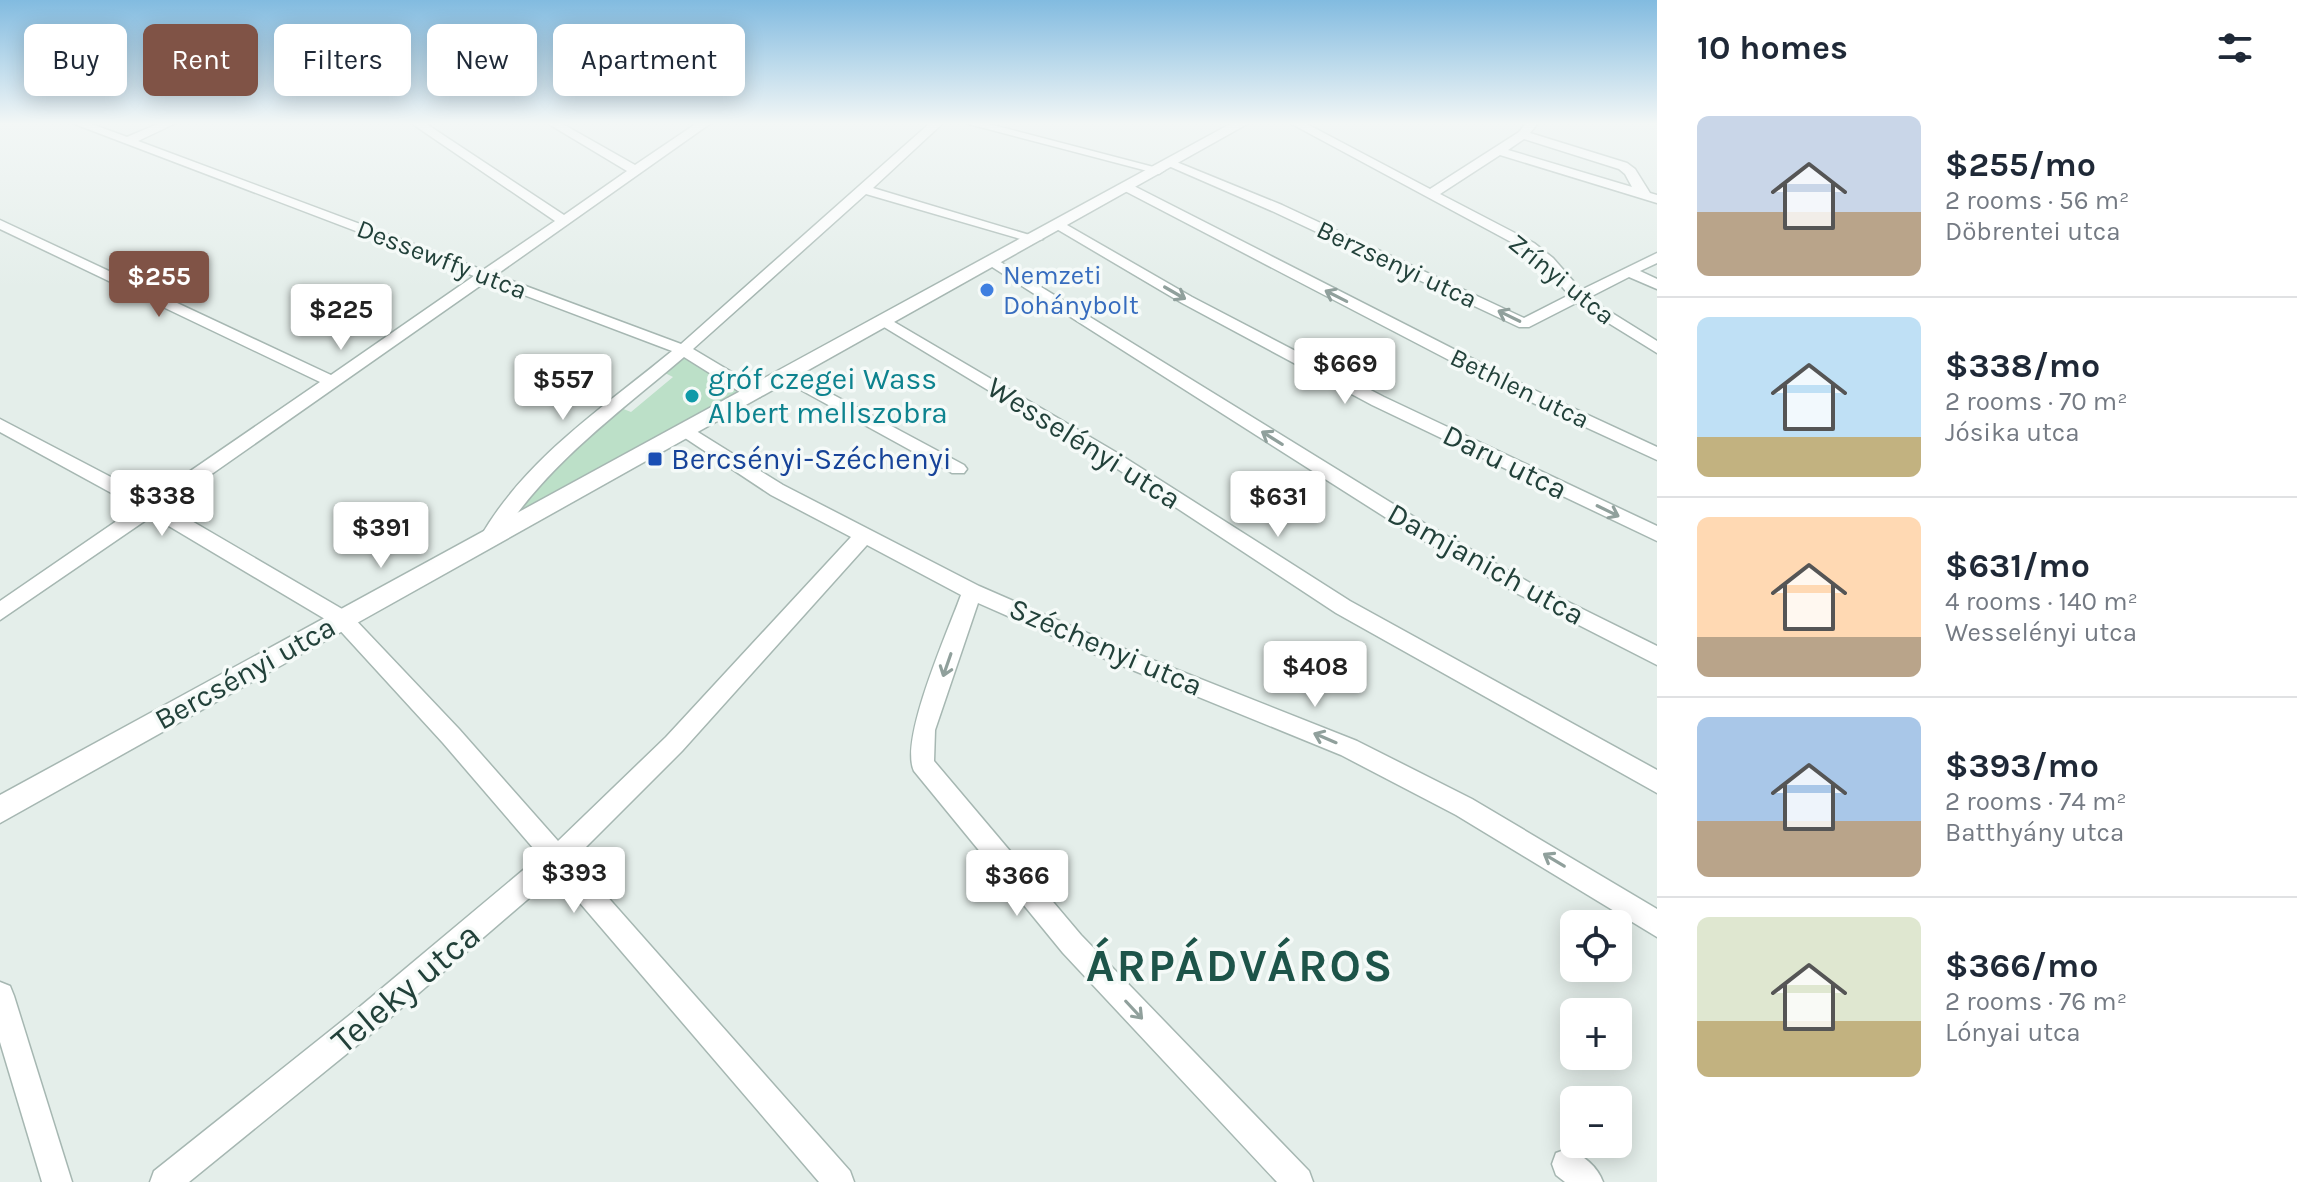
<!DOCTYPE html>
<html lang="en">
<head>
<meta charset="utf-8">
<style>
	:root { --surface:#fff; --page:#f6f6f7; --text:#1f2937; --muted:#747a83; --line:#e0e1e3; --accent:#805346 }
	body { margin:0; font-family:Karla,sans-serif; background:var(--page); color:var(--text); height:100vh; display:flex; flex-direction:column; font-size:30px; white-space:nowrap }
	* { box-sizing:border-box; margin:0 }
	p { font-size:26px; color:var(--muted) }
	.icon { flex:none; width:44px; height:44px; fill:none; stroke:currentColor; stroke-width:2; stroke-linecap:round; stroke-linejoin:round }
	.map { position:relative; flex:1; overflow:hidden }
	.details { display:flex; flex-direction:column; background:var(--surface); width:640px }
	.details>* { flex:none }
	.top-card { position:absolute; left:24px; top:24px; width:760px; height:72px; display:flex; gap:16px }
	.buttons { position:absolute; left:1560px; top:910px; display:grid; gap:16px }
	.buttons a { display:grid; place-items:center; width:72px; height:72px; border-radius:12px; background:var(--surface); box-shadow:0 4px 20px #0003; font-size:40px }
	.price { position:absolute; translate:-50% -68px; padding:0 18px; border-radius:8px; background:#fff; color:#222; font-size:26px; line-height:52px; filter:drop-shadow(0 2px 4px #0008) }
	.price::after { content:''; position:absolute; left:50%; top:48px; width:24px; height:18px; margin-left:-12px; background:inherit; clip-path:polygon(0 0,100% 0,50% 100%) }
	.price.on { background:var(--accent); color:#fff }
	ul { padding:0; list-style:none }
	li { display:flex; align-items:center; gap:24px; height:200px; padding:0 40px }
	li+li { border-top:2px solid var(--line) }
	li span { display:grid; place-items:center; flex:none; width:224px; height:160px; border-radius:12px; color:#555 }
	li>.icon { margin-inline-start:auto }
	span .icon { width:96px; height:96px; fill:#fffc; stroke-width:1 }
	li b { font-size:34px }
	h2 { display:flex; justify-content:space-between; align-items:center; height:96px; padding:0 40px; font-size:34px }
	.tag { padding:0 28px; border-radius:12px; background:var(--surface); box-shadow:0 4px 20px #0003; font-size:28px; line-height:72px }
	.tag.on { background:var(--accent); color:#fff }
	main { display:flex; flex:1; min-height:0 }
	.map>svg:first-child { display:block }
	.green { fill:#bce0c8 }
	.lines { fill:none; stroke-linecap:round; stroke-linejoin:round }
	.minor-casing { stroke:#a6b7b2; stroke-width:3 }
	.tertiary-casing { stroke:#a6b7b2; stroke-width:3 }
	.minor { fill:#fff; fill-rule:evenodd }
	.tertiary { fill:#fff; fill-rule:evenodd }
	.oneway { stroke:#90a09c }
	.shop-dot { fill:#3f7fe0; stroke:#f5faf8; stroke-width:3 }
	.culture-dot { fill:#0f9aa8; stroke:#f5faf8; stroke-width:3 }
	.transit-dot { fill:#1a4fb4; stroke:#f5faf8; stroke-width:3 }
	.labels { text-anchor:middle; stroke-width:7; stroke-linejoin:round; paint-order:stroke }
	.far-street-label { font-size:26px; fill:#22413a; stroke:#f5faf8 }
	.far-shop-label { font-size:26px; fill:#366cbe; stroke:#f5faf8; text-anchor:start }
	.culture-label { font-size:30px; fill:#0d838f; stroke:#f5faf8; text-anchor:start }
	.street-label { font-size:30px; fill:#22413a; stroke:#f5faf8 }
	.transit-label { font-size:30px; fill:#164399; stroke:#f5faf8; text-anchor:start }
	.near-street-label { font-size:36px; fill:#22413a; stroke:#f5faf8 }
	.near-district-label { font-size:46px; font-weight:bold; letter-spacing:2px; fill:#1d5449; stroke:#f5faf8 }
</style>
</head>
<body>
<main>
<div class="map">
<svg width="1657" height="1182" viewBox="0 0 1657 1182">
	<rect width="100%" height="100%" fill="#e4eeea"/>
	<!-- green -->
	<polygon class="green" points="683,350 754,393 491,536 616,406 631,412 673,377 659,370"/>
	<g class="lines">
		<!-- minor casing -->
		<g class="minor-casing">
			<g id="minor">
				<path d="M 72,123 L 89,123 L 127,137 L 160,123 L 176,123 L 138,141 L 483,270 L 555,221 L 411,123 L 425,123 L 564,215 L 627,171 L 547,123 L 561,123 L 635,165 L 697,123 L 711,123 L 496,275 L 681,344 L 930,123 L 943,123 L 873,188 L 1043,239 L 1031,242 L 866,194 L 693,349 L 760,389 L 762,393 L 760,397 L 748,397 L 684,357 C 616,415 546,465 498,541 L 491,543 L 481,536 C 526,458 604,407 672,351 L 487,281 L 166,506 L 349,613 L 459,729 L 558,841 L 666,737 L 851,537 L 771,495 L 679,434 L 676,430 L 685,424 L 783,485 L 979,586 L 1117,646 L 1357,741 L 1472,799 L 1657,909 L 1657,937 L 1456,815 L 1341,755 L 1103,658 L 978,603 L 935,730 L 934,761 L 1081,935 L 1309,1171 L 1313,1182 L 1277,1182 L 1063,953 L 914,771 C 899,740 948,631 961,595 L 867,545 L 682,751 L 574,859 L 850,1171 L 854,1182 L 819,1182 L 556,875 L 376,1030 L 189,1182 L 150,1182 L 154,1171 L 356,1010 L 540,856 L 443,743 L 335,625 L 152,516 L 0,620 L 0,601 L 137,507 L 0,432 L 0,419 L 151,498 L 320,382 L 0,229 L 0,220 L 331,375 L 474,276 Z"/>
				<polygon points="965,123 985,123 1165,170 1159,174"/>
				<path d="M 1290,123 L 1305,123 L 1430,189 L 1519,132 L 1526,123 L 1538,123 L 1530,133 L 1627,163 L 1635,169 L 1650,193 L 1657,195 L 1657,203 L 1500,155 L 1440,194 L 1534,243 L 1553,258 L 1581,290 L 1657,253 L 1657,263 L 1640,271 L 1657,279 L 1657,289 L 1629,277 L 1588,298 L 1657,341 L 1657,353 L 1576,303 L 1529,327 L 1519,327 L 1272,211 L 1164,164 L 1174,161 L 1282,205 L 1524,318 L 1569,295 L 1543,264 L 1524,249 ZM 1524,139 L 1619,169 L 1625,174 L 1632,187 L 1508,150 Z"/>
				<polygon points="1128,183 1532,389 1657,447 1657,460 1520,397 1123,190 1123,184"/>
				<polygon points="1060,221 1192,297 1384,397 1657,526 1657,541 1372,405 1182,303 1055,228 1053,225"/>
				<polygon points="994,258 1424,523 1532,584 1657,646 1657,665 1518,594 1410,533 989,265 989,259"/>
				<polygon points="884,316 1119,454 1350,601 1657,770 1657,793 1336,613 1107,462 879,324 876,321"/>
				<polygon points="787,370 964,465 967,469 964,473 952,473 781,379 781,371"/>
				<polygon points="0,982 10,986 14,996 72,1182 42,1182 0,1042"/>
				<path d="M 1567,1149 C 1583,1155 1597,1166 1603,1182 L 1565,1182 L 1556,1175 L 1552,1164 L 1556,1153 Z"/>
			</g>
		</g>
		<!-- tertiary casing -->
		<g class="tertiary-casing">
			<polygon id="tertiary" points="1232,123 1249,123 0,823 0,795"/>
		</g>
		<!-- minor -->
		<use href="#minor" class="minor"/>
		<!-- tertiary -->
		<use href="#tertiary" class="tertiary"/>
	</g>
	<!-- one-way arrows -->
	<defs><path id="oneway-shaft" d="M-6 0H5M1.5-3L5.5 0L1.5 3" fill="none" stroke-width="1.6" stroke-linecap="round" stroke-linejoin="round" transform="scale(2)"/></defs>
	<g class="oneway">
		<use href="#oneway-shaft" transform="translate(1175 293) rotate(30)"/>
		<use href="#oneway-shaft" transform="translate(1336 296) rotate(-153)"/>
		<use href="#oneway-shaft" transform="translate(1509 316) rotate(-154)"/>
		<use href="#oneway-shaft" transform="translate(1272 438) rotate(-148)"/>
		<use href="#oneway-shaft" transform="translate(1608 511) rotate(26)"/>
		<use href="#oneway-shaft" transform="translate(947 665) rotate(109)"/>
		<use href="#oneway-shaft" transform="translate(1325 738) rotate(-157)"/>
		<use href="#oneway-shaft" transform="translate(1554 860) rotate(-149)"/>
		<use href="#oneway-shaft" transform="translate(1134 1010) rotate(47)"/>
	</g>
	<!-- sky -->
	<linearGradient id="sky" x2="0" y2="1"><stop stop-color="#82bbe0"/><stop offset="0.43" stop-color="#f3f7f6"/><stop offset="1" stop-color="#f3f7f6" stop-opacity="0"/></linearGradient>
	<rect width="1657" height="288" fill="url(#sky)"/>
	<!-- markers -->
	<circle class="shop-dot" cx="987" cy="290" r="8"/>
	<circle class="culture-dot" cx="692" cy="396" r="8"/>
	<rect class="transit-dot" x="647" y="451" width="16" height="16" rx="4"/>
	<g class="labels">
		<!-- far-street labels -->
		<g class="far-street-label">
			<text transform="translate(442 259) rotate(21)" y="9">Dessewffy utca</text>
			<text transform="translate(1397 264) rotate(25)" y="9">Berzsenyi utca</text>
			<text transform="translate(1562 279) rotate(39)" y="9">Zrínyi utca</text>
			<text transform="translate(1520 388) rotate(26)" y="9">Bethlen utca</text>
		</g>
		<!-- far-shop labels -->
		<g class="far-shop-label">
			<text x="1003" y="284">Nemzeti<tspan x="1003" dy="30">Dohánybolt</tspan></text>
		</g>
		<!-- culture labels -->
		<g class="culture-label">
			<text x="708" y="389">gróf czegei Wass<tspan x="708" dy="34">Albert mellszobra</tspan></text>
		</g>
		<!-- street labels -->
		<g class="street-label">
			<text transform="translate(1084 443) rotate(32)" y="10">Wesselényi utca</text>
			<text transform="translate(1505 462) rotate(26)" y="10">Daru utca</text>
			<text transform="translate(1486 564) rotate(29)" y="10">Damjanich utca</text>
			<text transform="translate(1106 647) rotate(23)" y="10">Széchenyi utca</text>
			<text transform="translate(245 673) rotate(-29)" y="10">Bercsényi utca</text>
		</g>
		<!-- transit labels -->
		<g class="transit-label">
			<text x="671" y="469">Bercsényi-Széchenyi</text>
		</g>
		<!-- near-street labels -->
		<g class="near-street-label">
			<text transform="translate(405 987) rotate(-40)" y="13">Teleky utca</text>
		</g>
		<!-- near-district labels -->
		<g class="near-district-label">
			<text x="1240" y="981">ÁRPÁDVÁROS</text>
		</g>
	</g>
</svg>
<div class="buttons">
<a><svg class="icon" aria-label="locate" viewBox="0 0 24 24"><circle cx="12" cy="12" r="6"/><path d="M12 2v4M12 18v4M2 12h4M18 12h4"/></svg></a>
<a>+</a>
<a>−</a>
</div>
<b class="price on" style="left:159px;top:319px">$255</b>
<b class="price" style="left:341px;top:352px">$225</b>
<b class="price" style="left:1345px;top:406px">$669</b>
<b class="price" style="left:563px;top:422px">$557</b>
<b class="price" style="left:162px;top:538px">$338</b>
<b class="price" style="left:1278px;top:539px">$631</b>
<b class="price" style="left:381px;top:570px">$391</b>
<b class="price" style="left:1315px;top:709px">$408</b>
<b class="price" style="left:574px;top:915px">$393</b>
<b class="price" style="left:1017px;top:918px">$366</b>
<div class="top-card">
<a class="tag">Buy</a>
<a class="tag on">Rent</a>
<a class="tag">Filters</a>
<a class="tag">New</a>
<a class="tag">Apartment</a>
</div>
</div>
<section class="details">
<h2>10 homes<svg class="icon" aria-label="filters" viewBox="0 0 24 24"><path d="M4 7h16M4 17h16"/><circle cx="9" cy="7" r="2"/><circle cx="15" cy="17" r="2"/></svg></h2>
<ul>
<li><span style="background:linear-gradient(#c9d6e8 60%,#b9a48a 0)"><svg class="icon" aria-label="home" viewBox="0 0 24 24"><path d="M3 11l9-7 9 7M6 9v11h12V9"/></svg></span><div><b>$255/mo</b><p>2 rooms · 56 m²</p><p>Döbrentei utca</p></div></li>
<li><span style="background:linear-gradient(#bfe0f5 75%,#c2b280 0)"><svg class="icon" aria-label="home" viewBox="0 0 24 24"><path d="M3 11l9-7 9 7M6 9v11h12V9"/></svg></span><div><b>$338/mo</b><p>2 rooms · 70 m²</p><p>Jósika utca</p></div></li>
<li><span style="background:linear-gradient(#ffd9b3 75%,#b9a48a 0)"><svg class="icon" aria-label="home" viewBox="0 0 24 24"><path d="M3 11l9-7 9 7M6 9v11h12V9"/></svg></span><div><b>$631/mo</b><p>4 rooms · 140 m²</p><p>Wesselényi utca</p></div></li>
<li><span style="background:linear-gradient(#a9c7e8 65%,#b9a48a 0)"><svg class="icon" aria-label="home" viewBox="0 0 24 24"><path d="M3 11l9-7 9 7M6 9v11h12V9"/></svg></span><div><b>$393/mo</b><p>2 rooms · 74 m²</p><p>Batthyány utca</p></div></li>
<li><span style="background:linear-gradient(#dfe7d0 65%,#c2b280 0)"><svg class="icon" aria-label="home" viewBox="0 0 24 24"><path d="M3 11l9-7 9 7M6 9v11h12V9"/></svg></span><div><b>$366/mo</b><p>2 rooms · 76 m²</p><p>Lónyai utca</p></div></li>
</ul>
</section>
</main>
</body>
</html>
